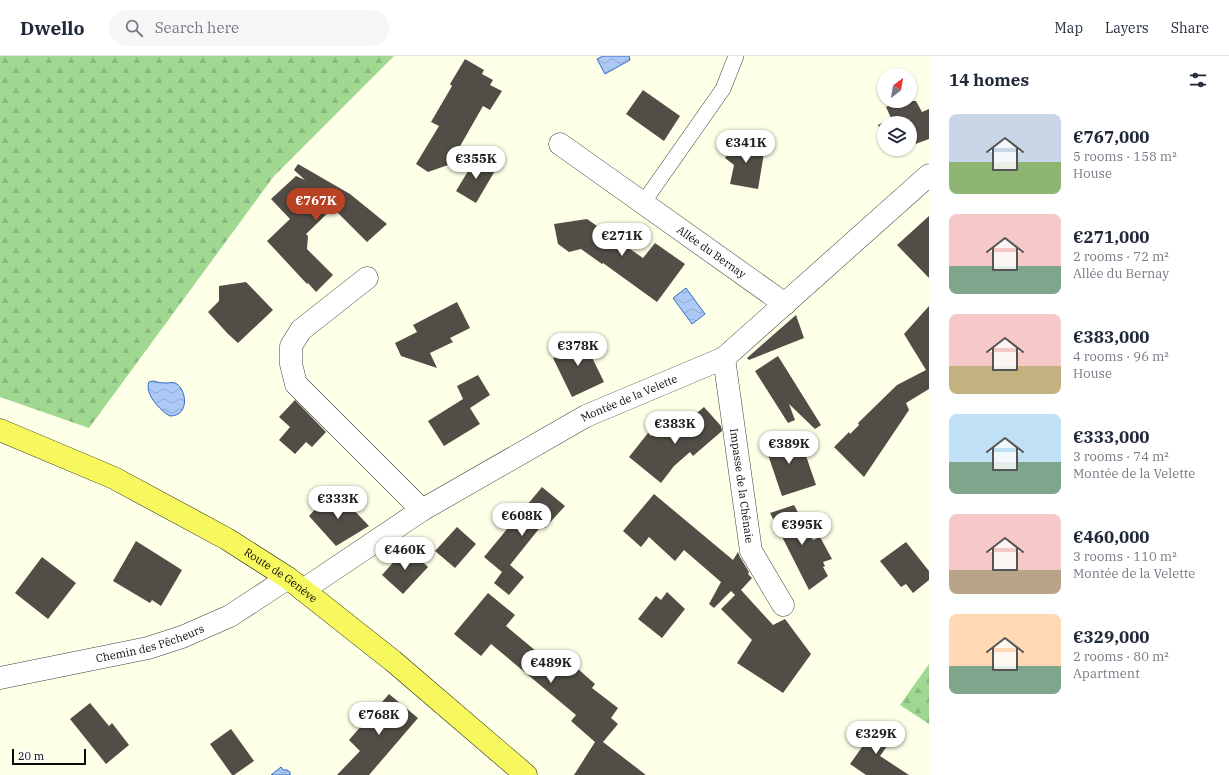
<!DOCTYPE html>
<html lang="en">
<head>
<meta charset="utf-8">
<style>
	:root { --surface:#fff; --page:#f6f6f7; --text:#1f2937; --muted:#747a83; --line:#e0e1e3; --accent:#b84324 }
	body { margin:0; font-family:"IBM Plex Serif",serif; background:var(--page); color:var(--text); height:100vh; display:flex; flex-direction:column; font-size:15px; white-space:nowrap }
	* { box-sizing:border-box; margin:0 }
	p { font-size:13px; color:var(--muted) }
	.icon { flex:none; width:22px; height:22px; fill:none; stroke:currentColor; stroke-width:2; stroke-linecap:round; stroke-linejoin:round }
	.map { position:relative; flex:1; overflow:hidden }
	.details { display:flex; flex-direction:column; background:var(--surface); width:300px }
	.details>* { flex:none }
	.needle { width:26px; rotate:31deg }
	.tools { position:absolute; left:877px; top:12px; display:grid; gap:8px }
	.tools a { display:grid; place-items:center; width:40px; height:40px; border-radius:50%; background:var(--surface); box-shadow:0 1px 3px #0004; font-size:20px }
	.scale { position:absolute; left:12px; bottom:10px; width:74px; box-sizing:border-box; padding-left:4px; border:2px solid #0a0a0a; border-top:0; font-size:11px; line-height:14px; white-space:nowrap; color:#0a0a0a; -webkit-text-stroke:3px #fff; paint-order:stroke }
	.price { position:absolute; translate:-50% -34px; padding:0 9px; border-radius:14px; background:#fff; color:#222; font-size:13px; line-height:26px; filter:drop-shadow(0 1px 2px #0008) }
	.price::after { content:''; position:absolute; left:50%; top:24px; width:12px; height:9px; margin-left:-6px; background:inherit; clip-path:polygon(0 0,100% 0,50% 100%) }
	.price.active { background:var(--accent); color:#fff }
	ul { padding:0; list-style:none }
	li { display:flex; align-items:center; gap:12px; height:100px; padding:0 20px }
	li span { display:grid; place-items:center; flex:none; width:112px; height:80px; border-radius:8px; color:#555 }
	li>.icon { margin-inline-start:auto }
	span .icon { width:48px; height:48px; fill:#fffc; stroke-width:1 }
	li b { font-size:17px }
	h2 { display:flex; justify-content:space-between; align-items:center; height:48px; padding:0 20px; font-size:17px }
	header { display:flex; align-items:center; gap:24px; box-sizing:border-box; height:56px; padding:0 20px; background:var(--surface); border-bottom:1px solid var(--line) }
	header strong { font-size:19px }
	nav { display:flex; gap:22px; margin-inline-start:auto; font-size:14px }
	.search { width:280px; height:36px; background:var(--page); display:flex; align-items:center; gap:10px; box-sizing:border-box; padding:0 14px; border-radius:22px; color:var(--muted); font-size:15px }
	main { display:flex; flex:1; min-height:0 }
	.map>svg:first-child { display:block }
	.forest { fill:url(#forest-firs) }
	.water { fill:url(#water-waves); stroke:#3469cc }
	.building { fill:#524e47 }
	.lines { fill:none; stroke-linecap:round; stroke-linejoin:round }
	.lane-casing { stroke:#3d3d3d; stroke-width:16 }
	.street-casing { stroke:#3d3d3d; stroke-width:23 }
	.primary-casing { stroke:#1b1b1b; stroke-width:23 }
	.lane { stroke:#fff; stroke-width:15 }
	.street { stroke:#fff; stroke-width:22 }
	.primary { stroke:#f7f85e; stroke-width:22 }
	.labels { text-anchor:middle; stroke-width:4; stroke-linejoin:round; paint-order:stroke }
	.street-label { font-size:11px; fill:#0a0a0a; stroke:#fff }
</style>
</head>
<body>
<header>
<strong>Dwello</strong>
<div class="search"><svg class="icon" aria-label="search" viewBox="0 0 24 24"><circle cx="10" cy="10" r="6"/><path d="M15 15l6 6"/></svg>Search here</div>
<nav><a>Map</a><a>Layers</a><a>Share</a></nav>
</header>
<main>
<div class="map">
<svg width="929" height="719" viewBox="0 0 929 719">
	<defs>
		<pattern id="forest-firs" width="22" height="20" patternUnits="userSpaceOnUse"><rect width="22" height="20" fill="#a0d892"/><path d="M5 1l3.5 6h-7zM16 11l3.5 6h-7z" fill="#88b87d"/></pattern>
		<pattern id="water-waves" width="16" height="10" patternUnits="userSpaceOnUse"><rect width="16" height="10" fill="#acc8f5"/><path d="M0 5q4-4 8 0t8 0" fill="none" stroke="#93aad1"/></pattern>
	</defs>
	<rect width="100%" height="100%" fill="#feffe7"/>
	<!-- forest -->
	<g class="forest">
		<polygon points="0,0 394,0 274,120 89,372 0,341"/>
		<polygon points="929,608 929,668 900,649"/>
	</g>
	<!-- water -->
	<g class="water">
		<polygon points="603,0 629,0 630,4 605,18 597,3"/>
		<polygon points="686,232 705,258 692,268 673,242"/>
		<path d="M 153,325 C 157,326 161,327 166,327 C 169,327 172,326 175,327 C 186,331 191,360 170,360 C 160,355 144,337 149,326 Z"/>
		<polygon points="281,711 283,714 287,714 290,716 290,719 271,719"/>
	</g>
	<!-- building -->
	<g class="building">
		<polygon points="465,3 484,14 482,18 493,24 490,29 502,35 490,54 483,50 459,92 474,100 428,116 416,108 439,70 431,66 452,30 450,28"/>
		<polygon points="643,34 680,60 664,85 626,58"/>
		<polygon points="899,45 916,45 922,56 929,53 929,83 910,90 910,67 884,67 884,82 878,69 891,62 886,51"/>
		<polygon points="742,80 764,97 758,133 730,128 734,109 725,102"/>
		<polygon points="889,93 904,93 892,98"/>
		<polygon points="476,102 496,113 476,147 456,135"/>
		<polygon points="298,108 350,138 387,168 367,186 333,152 306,178 308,180 307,193 333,219 316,236 308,227 307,228 267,185 290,163 271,143 296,120 305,124 294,114"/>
		<polygon points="929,160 929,222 897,189"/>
		<polygon points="587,163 643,202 655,187 685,208 657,246 603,207 602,208 581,193 569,196 558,188 554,168"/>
		<polygon points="246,226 273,254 238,287 228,278 208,256 219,245 219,230"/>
		<polygon points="457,246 470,272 450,282 453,286 430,297 437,312 401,300 395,287 417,276 413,269"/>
		<polygon points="929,250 929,333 906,347 909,354 864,421 834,391 849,376 850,378 859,369 858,367 897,329 926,314 904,278"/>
		<polygon points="796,259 804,282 749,304 747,302"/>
		<polygon points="582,281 604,326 572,341 553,302 558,300 556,294"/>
		<polygon points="778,300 821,369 815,373 789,348 795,364 788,367 755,315"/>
		<polygon points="478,319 490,339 470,352 480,368 444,390 428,365 463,343 457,330"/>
		<polygon points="295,344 326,376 312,391 306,386 295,398 279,384 290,371 279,361"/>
		<polygon points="704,351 721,370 722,375 693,400 690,396 674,410 661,427 629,401 648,377 651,380 659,370 668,381"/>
		<polygon points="787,376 794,398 804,394 816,429 782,440 763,384"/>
		<polygon points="542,431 565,450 545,472 542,469 510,509 524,521 509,539 494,527 502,516 484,501"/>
		<polygon points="654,438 733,504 738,496 740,501 749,516 748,518 752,522 741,534 773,569 785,563 811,598 783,637 737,607 752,584 721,553 735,539 731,535 714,552 709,548 721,526 684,494 675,505 649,481 641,491 623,475"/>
		<polygon points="328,439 340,446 349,449 369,470 336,490 309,460"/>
		<polygon points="794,449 813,484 820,481 832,503 823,506 825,510 823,511 828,520 809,534 770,457"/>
		<polygon points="457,471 476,488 455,512 435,495"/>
		<polygon points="136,485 182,514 161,550 152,544 150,547 113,525"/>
		<polygon points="906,486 929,515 929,524 913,537 906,528 901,531 880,505"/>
		<polygon points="407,491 428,511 403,538 382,519"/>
		<polygon points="42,501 76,527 48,563 15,537"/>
		<polygon points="667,536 685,553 662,582 638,563 656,540 661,544"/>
		<polygon points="488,537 515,559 506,570 560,615 570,606 595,628 592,632 618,652 611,662 618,668 603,686 646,719 574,719 595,686 571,665 576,659 491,588 481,600 454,578"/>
		<polygon points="389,638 418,662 369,719 337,719 360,695 349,684"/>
		<polygon points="90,647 109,670 112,667 129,689 106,708 70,663"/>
		<polygon points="881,668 895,679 880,700 909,719 866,719 850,708 877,670 878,671"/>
		<polygon points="231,673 254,705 234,719 232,719 210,688"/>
	</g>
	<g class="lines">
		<!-- lane casing -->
		<g class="lane-casing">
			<polyline id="lane" points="643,147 723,33 736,0"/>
		</g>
		<!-- street casing -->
		<g class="street-casing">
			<g id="street">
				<path id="s1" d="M 560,88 L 785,248"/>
				<polyline points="367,222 301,274 291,290 291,308 296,328 422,454"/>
				<path id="s2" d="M 724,302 L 751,495 L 783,549"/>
				<path id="s3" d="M 303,534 L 422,454 L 586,360 L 724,302 L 929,119"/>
				<path id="s4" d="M 0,622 L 148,592 L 182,581 L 230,560 L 288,522"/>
			</g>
		</g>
		<!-- primary casing -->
		<g class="primary-casing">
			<g id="primary">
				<path id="s5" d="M 0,374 L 114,422 L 227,483 L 288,522 L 393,605 L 526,719"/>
			</g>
		</g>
		<!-- lane -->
		<use href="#lane" class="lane"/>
		<!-- street -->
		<use href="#street" class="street"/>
		<!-- primary -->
		<use href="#primary" class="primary"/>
	</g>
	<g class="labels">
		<!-- street labels -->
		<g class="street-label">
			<text dy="4" stroke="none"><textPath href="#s1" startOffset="186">Allée du Bernay</textPath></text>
			<text dy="4" stroke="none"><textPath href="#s3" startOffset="379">Montée de la Velette</textPath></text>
			<text dy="4" stroke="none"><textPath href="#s2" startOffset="129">Impasse de la Chênaie</textPath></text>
			<text dy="4" stroke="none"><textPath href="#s5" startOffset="317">Route de Genève</textPath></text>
			<text dy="4" stroke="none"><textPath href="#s4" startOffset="154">Chemin des Pêcheurs</textPath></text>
		</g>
	</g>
</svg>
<div class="tools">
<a><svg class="needle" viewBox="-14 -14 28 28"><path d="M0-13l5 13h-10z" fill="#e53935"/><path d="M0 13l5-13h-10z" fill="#747a83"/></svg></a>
<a><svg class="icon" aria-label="layers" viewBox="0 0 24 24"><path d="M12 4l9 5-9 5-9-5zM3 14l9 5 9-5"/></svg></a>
</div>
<div class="scale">20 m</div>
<b class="price" style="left:746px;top:108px">€341K</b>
<b class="price" style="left:476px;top:124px">€355K</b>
<b class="price active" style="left:316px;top:166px">€767K</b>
<b class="price" style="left:622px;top:201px">€271K</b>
<b class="price" style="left:578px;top:311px">€378K</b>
<b class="price" style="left:675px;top:389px">€383K</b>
<b class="price" style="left:789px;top:409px">€389K</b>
<b class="price" style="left:338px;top:464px">€333K</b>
<b class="price" style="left:522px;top:481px">€608K</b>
<b class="price" style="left:802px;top:490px">€395K</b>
<b class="price" style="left:405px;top:515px">€460K</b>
<b class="price" style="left:551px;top:628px">€489K</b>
<b class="price" style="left:379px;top:680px">€768K</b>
<b class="price" style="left:876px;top:699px">€329K</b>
</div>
<section class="details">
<h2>14 homes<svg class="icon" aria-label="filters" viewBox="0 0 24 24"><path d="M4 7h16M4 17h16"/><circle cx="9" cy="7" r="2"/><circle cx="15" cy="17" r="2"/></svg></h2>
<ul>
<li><span style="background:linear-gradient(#c9d6e8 60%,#8fb573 0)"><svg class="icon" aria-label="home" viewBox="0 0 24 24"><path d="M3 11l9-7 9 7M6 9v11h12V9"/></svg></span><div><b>€767,000</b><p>5 rooms · 158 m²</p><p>House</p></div></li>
<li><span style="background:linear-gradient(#f6c9c9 65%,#7fa58c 0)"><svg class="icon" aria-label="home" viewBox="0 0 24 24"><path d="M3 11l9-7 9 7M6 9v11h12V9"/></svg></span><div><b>€271,000</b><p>2 rooms · 72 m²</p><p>Allée du Bernay</p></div></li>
<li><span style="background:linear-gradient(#f6c9c9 65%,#c2b280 0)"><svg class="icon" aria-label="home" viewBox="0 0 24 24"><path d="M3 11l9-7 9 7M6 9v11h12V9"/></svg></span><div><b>€383,000</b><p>4 rooms · 96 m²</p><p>House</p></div></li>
<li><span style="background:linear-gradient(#bfe0f5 60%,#7fa58c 0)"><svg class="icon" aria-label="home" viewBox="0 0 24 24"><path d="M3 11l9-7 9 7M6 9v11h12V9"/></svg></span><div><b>€333,000</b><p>3 rooms · 74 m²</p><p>Montée de la Velette</p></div></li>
<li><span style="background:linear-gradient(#f6c9c9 70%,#b9a48a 0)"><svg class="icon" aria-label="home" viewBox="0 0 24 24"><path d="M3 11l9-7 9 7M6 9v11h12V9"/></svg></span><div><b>€460,000</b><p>3 rooms · 110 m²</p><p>Montée de la Velette</p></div></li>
<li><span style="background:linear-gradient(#ffd9b3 65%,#7fa58c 0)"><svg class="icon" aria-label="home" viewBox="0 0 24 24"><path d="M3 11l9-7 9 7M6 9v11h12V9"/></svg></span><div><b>€329,000</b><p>2 rooms · 80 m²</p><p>Apartment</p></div></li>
</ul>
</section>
</main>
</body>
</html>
